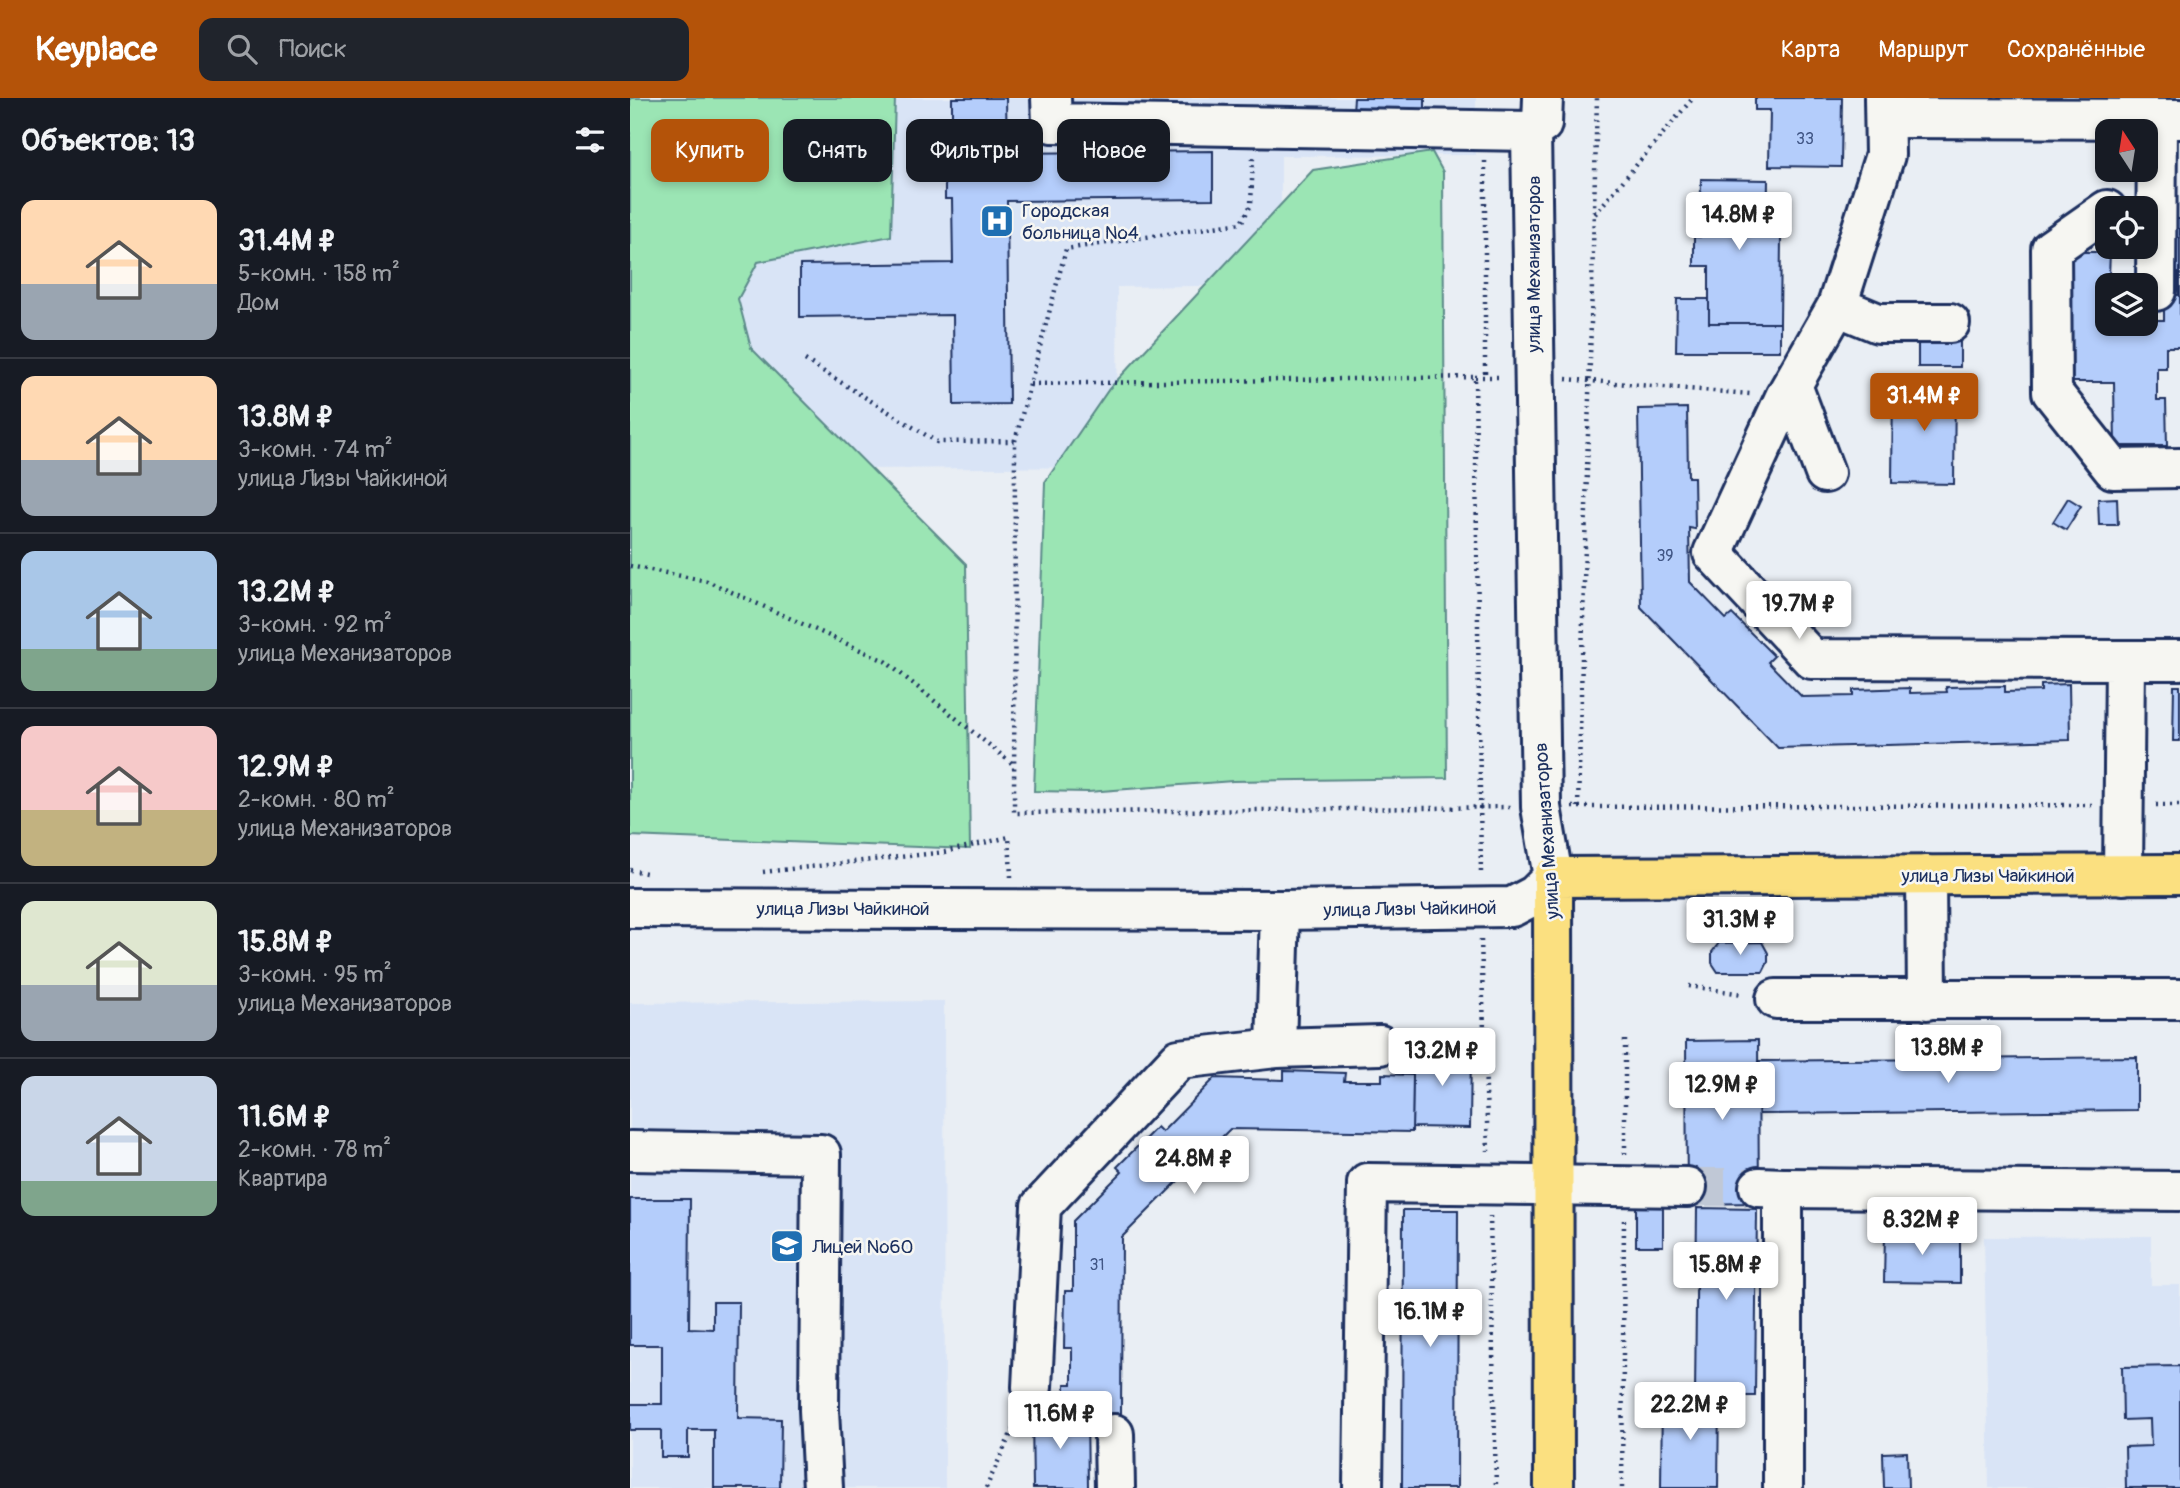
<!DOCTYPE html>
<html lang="ru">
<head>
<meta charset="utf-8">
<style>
	:root { --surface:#171b24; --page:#20242c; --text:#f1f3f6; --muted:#9ea1a6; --line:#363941; --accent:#b45309 }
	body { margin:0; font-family:Pangolin,sans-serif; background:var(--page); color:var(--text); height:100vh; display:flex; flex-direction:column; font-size:26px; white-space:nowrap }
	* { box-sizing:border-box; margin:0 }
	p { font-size:23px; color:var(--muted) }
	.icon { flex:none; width:38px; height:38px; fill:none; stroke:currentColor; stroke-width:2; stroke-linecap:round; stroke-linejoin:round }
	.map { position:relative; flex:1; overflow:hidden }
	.side { display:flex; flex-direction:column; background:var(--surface); width:630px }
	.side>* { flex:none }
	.banner { position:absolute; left:21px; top:21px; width:665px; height:63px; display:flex; gap:14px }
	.needle { width:46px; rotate:348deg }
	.buttons { position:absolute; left:1465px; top:21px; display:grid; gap:14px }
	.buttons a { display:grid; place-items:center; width:63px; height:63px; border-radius:14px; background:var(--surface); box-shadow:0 4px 10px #0003; font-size:35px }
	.price { position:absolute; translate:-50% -60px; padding:0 16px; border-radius:7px; background:#fff; color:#222; font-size:23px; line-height:46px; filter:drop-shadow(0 2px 4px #0008) }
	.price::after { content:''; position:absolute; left:50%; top:42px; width:21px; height:16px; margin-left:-10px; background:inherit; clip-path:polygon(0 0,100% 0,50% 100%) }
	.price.selected { background:var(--accent); color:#fff }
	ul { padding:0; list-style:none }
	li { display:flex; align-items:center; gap:21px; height:175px; padding:0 21px }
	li+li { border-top:2px solid var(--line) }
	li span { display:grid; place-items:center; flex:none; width:196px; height:140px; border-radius:14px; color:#555 }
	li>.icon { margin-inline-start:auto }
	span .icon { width:84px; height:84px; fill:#fffc; stroke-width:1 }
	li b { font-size:30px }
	h2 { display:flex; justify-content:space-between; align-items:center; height:84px; padding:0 21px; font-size:30px }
	.pill { padding:0 24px; border-radius:14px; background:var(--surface); box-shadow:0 4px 10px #0003; font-size:24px; line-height:63px }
	.pill.selected { background:var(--accent); color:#fff }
	header { display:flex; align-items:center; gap:42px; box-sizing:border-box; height:98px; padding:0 35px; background:var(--accent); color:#fff }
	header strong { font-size:33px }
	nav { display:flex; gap:38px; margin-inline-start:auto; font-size:24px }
	.search { width:490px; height:63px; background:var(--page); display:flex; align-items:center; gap:18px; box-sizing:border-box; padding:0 24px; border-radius:14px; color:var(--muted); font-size:26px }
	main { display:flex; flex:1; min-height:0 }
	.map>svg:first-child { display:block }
	.built { fill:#d9e4f6 }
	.green { fill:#9be5b4; stroke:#5b8a89; stroke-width:2 }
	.building { fill:#b4cdfb; stroke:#1b2f5e; stroke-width:2 }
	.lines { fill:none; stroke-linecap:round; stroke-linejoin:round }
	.minor-tunnel { stroke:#c0c8d6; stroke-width:38; stroke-dasharray:38 19; stroke-linecap:butt }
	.minor-casing { stroke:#1b2f5e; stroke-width:44 }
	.major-casing { stroke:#1b2f5e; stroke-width:44 }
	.path { stroke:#1b2f5e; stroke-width:4.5; stroke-dasharray:2 5; stroke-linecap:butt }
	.minor { stroke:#f6f6f2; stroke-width:38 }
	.major { stroke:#fbe080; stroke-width:38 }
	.labels { text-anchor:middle; stroke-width:5; stroke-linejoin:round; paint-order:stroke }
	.number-label { font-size:16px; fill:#415685 }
	.poi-label { font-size:19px; fill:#1b2f5e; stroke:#f6f6f2; text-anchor:start }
	.street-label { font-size:19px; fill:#1b2f5e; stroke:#f6f6f2 }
</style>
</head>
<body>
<header>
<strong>Keyplace</strong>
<div class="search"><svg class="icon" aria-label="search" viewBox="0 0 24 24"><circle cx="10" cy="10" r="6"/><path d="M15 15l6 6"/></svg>Поиск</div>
<nav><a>Карта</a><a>Маршрут</a><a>Сохранённые</a></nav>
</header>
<main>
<section class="side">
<h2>Объектов: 13<svg class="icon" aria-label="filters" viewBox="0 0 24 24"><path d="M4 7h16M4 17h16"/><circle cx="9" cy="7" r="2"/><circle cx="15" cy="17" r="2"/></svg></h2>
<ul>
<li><span style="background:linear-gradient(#ffd9b3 60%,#9aa5b1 0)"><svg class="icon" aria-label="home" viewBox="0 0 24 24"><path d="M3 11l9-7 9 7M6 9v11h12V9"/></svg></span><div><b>31.4M ₽</b><p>5-комн. · 158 m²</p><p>Дом</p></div></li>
<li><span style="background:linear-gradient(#ffd9b3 60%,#9aa5b1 0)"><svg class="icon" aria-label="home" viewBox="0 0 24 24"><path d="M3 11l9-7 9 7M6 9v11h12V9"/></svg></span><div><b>13.8M ₽</b><p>3-комн. · 74 m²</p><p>улица Лизы Чайкиной</p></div></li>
<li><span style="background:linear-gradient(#a9c7e8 70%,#7fa58c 0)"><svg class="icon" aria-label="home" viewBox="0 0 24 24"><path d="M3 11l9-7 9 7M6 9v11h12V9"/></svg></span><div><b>13.2M ₽</b><p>3-комн. · 92 m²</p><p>улица Механизаторов</p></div></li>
<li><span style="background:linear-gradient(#f6c9c9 60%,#c2b280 0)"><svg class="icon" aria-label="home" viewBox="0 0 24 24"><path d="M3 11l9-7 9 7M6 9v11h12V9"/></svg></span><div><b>12.9M ₽</b><p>2-комн. · 80 m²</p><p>улица Механизаторов</p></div></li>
<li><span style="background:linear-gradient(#dfe7d0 60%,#9aa5b1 0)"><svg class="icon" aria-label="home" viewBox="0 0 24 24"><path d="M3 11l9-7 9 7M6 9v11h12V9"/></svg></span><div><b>15.8M ₽</b><p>3-комн. · 95 m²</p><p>улица Механизаторов</p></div></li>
<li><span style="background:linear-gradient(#c9d6e8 75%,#7fa58c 0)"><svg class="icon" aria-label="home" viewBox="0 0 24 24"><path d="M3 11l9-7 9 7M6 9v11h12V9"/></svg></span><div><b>11.6M ₽</b><p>2-комн. · 78 m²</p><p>Квартира</p></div></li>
</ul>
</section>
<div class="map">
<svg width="1550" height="1390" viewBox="0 0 1550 1390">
	<rect width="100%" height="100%" fill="#e9eef4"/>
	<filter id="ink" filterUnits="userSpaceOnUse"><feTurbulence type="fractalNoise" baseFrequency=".0143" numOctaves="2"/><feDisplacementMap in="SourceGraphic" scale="14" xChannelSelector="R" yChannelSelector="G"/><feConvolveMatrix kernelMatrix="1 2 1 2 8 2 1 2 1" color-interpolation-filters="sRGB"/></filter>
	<g filter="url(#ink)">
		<!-- built -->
		<g class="built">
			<polygon points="82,0 846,0 846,57 651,58 651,187 487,189 488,369 84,372"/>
			<polygon points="314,903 315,1390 0,1390 0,905"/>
			<polygon points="1521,1138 1521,1187 1550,1187 1550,1390 1359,1390 1354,1139"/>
		</g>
		<!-- green -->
		<g class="green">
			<polygon points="0,0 265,0 261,138 128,164 108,201 121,250 336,466 340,751 0,738"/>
			<polygon points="802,54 813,74 817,680 603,683 458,694 404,693 415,384 479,291 683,72"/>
		</g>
		<!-- building -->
		<g class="building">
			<polygon points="322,0 376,0 377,55 583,53 583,101 377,103 379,306 324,307 323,217 170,219 170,167 323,165 322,101 315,101 315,46 322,46"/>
			<polygon points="724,0 795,0 795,15 723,13"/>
			<polygon points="1125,0 1212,0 1211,69 1139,68 1140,12 1125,12"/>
			<polygon points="1071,81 1138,82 1137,140 1151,140 1150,225 1079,225 1079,168 1064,168 1064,139 1070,139"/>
			<polygon points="1534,121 1550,121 1550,249 1536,249 1536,270 1527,270 1527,302 1536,302 1537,348 1485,348 1484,284 1430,284 1430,232 1441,232 1441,206 1427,206 1426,154 1480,154 1477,226 1516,226 1516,222 1534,222 1534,197 1549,197 1549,175 1534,175"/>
			<polygon points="1047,201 1079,201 1079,225 1150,225 1150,253 1046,253"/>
			<rect x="1288" y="238" width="42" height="31"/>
			<polygon points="1263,285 1325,285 1324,386 1262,385"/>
			<polygon points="1057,310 1058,379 1064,379 1065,431 1059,430 1060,484 1096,521 1102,516 1144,558 1138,564 1172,599 1223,598 1223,592 1280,590 1280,595 1317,594 1316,589 1375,588 1375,594 1411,593 1411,587 1439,586 1440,642 1148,650 1011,509 1008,311"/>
			<polygon points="1438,400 1451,408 1436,432 1423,424"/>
			<polygon points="1487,400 1488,427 1469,427 1468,401"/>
			<polygon points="1544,588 1550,588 1550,643 1543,643"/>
			<polygon points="1132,844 1138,855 1138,864 1133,874 1088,874 1082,865 1082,854 1089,845"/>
			<polygon points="1128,942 1129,1105 1057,1106 1056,943"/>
			<polygon points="783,949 841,950 840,1030 782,1029"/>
			<polygon points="1507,959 1507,1012 1129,1016 1128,963"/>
			<polygon points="654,973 715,975 714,983 752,983 752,976 783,977 782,1034 600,1031 492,1139 491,1315 435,1316 435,1286 442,1286 442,1250 434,1250 435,1193 443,1193 443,1123 492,1074 487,1069 527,1029 532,1034 585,980 654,982"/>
			<polygon points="0,1101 60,1101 59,1230 83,1231 83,1204 109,1204 108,1320 151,1321 150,1390 84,1390 84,1332 58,1332 58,1359 31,1359 31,1332 0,1332 0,1306 32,1306 32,1247 0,1247"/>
			<rect x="1006" y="1105" width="27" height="43"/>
			<polygon points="1067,1110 1127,1111 1125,1298 1065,1298"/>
			<polygon points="773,1112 828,1112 827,1390 772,1390"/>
			<polygon points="1255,1133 1330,1134 1330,1185 1254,1184"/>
			<polygon points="1550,1268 1550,1390 1496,1390 1495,1349 1521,1348 1520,1321 1493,1322 1492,1269"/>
			<polygon points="1032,1298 1089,1298 1088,1390 1031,1390"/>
			<polygon points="457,1315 458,1390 403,1390 402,1317"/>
			<polygon points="1277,1354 1278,1390 1254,1390 1253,1355"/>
		</g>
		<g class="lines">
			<!-- minor-tunnel -->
			<polyline class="minor-tunnel" points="1057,1089 1129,1089"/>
			<!-- minor casing -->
			<g class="minor-casing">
				<g id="minor">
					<polyline points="421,0 422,25 901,33 912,26 913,0"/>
					<polyline points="1254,0 1255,57 1207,208 1155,299 1083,455 1182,561 1495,562 1493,777"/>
					<polyline points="1255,20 1550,21"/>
					<polyline points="1477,112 1421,151 1422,294 1483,371 1550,370"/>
					<polyline points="1526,193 1527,21"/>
					<polyline points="1207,208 1248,225 1320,225"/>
					<polyline points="1163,290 1195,375"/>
					<polyline points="1495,562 1550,562"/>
					<polyline points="1296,777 1297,902"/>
					<polyline points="0,810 650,812 882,809 905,797 923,779 911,709 901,33"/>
					<polyline points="1146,901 1550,901"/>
					<polyline points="646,950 750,947"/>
					<polyline points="0,1053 191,1056 189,1312 193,1390"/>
					<polyline points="1129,1089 1153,1090 1153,1390"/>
					<polyline points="1153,1090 1550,1093"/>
					<polyline points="402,1289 411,1108 549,961 646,950 650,812"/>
					<polyline points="484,1336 485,1390"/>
					<polyline points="733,1390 737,1085 1057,1089"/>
				</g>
			</g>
			<!-- major casing -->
			<g class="major-casing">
				<polyline id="major" points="924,1390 923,779 1550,776"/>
			</g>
			<!-- path -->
			<g class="path">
				<polyline points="855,63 855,279"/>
				<polyline points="965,116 1063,0"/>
				<polyline points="175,262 307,344 385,343 384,715 881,709"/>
				<polyline points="845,279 872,279"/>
				<polyline points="936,281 1120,296"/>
				<polyline points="400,286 845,279 851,777"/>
				<polyline points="385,343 436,151 611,125 621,107 623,59"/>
				<polyline points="0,468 77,483 255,563 384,667"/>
				<polyline points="1526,707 1550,707"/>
				<polyline points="942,709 1462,707"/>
				<polyline points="948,709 967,0"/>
				<polyline points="0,772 16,775"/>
				<polyline points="133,774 315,754 379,739 381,779"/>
				<polyline points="851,842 858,1053"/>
				<polyline points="1059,888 1113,896"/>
				<polyline points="995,1056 995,942"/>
				<polyline points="860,1118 866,1390"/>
				<polyline points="356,1390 389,1318"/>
				<polyline points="992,1390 994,1121"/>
			</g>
			<!-- minor -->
			<use href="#minor" class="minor"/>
			<!-- major -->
			<use href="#major" class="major"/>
		</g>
	</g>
	<!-- icons -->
	<defs>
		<g id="hospital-square" transform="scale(1.75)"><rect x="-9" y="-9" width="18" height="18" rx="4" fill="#1f6fb2" stroke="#f6f6f2"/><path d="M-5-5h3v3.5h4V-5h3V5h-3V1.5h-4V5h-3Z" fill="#fff"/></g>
		<g id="school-square" transform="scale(1.75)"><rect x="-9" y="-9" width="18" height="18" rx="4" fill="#1f6fb2" stroke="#f6f6f2"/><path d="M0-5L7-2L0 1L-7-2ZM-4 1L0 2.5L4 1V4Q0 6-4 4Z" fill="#fff"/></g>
	</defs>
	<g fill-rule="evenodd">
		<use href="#hospital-square" x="367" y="123"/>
		<use href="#school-square" x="157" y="1148"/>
	</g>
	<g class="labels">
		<!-- number labels -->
		<g class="number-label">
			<text x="1175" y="46">33</text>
			<text x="1035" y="463">39</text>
			<text x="467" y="1172">31</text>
		</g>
		<!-- poi labels -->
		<g class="poi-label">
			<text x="392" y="119">Городская<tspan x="392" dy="22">больница №4</tspan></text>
			<text x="182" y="1155">Лицей №60</text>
		</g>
		<!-- street labels -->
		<g class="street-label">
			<text transform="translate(903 166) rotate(-90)" y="7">улица Механизаторов</text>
			<text transform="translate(916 733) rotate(-94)" y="7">улица Механизаторов</text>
			<text x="1358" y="784">улица Лизы Чайкиной</text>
			<text x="213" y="817">улица Лизы Чайкиной</text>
			<text transform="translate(780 810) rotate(-1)" y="7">улица Лизы Чайкиной</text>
		</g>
	</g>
</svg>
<div class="buttons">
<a><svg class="needle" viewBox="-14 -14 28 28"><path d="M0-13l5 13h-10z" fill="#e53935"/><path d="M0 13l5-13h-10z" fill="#9ea1a6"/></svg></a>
<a><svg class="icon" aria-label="locate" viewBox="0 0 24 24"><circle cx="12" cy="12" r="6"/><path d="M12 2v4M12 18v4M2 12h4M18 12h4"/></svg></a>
<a><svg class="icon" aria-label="layers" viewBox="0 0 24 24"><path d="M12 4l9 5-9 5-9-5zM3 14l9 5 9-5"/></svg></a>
</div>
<b class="price" style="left:1109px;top:154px">14.8M ₽</b>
<b class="price selected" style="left:1294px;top:335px">31.4M ₽</b>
<b class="price" style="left:1169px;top:543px">19.7M ₽</b>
<b class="price" style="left:1110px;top:859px">31.3M ₽</b>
<b class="price" style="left:1318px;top:987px">13.8M ₽</b>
<b class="price" style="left:812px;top:990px">13.2M ₽</b>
<b class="price" style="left:1092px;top:1024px">12.9M ₽</b>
<b class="price" style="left:564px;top:1098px">24.8M ₽</b>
<b class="price" style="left:1292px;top:1159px">8.32M ₽</b>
<b class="price" style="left:1096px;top:1204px">15.8M ₽</b>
<b class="price" style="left:800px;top:1251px">16.1M ₽</b>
<b class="price" style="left:1060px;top:1344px">22.2M ₽</b>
<b class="price" style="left:430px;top:1353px">11.6M ₽</b>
<div class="banner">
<a class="pill selected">Купить</a>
<a class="pill">Снять</a>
<a class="pill">Фильтры</a>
<a class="pill">Новое</a>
</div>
</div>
</main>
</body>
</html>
